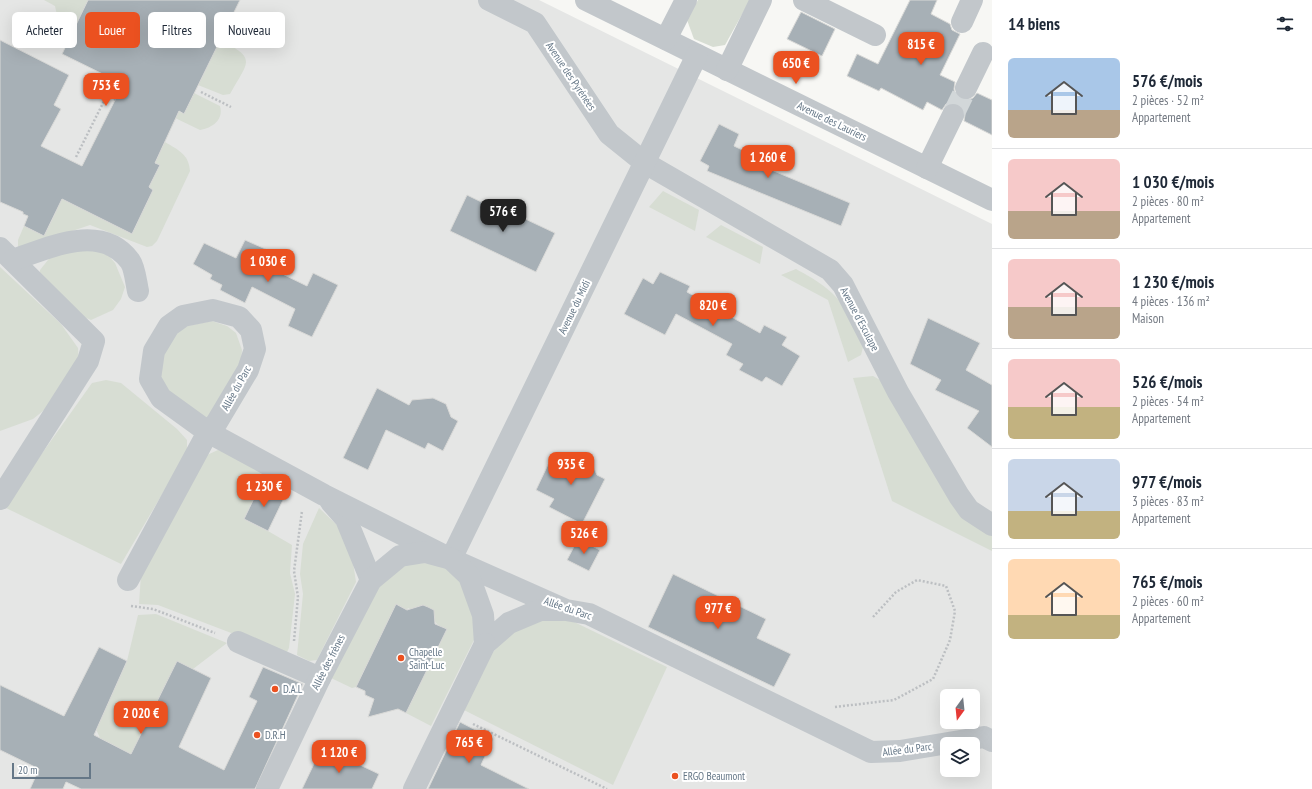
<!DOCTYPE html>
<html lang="fr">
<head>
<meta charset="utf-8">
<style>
	:root { --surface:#fff; --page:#f2f2f3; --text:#1f2937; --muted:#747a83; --line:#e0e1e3; --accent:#eb5120 }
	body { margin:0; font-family:"PT Sans Narrow",sans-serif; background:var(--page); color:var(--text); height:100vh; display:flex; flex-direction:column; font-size:15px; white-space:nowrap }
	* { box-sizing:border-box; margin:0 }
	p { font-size:13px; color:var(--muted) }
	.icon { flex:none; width:22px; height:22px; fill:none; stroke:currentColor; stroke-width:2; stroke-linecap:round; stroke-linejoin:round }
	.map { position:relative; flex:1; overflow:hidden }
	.sheet { display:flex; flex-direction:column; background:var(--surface); width:320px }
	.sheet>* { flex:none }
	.top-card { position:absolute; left:12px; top:12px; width:380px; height:36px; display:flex; gap:8px }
	.needle { width:26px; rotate:195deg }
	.tools { position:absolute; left:940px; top:689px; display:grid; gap:8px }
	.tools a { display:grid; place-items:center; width:40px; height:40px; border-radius:6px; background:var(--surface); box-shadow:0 4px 16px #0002; font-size:20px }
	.scale { position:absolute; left:12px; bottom:10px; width:79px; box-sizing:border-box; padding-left:4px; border:2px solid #657787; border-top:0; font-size:11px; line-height:14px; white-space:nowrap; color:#657787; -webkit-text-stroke:3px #fff; paint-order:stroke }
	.price { position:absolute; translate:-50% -34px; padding:0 9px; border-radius:8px; background:var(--accent); color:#fff; font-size:13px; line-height:26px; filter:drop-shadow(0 1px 2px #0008) }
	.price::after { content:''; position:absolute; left:50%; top:24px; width:12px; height:9px; margin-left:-6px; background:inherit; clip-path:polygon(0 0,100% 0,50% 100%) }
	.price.current { background:#222; color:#fff }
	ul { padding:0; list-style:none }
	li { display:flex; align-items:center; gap:12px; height:100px; padding:0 16px }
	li+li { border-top:1px solid var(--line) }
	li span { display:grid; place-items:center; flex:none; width:112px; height:80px; border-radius:6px; color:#555 }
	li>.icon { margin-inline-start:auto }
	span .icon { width:48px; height:48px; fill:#fffc; stroke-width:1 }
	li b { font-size:17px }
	h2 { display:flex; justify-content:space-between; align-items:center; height:48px; padding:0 16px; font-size:17px }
	.chip { padding:0 14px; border-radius:6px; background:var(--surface); box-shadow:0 4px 16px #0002; font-size:14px; line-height:36px }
	.chip.current { background:var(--accent); color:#fff }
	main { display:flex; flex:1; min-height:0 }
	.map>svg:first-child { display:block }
	.built { fill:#e5e6e5; fill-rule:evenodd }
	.green { fill:#d7ddd3 }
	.building { fill:#a7b0b6; stroke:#d9d9d7 }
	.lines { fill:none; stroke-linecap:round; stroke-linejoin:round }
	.minor-tunnel { stroke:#d2d7d9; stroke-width:22; stroke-dasharray:22 11; stroke-linecap:butt }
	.path { stroke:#bcbfc2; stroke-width:2.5; stroke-dasharray:2 2; stroke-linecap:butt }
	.minor { stroke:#c2c7cb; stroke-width:22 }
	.poi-dot { fill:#eb5120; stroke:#fff; stroke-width:1.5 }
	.labels { text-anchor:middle; stroke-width:4; stroke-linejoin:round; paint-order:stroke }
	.street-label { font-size:11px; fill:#657787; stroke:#fff }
	.poi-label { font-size:11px; fill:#657787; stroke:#fff; text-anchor:start }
</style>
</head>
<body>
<main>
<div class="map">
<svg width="992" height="789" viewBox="0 0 992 789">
	<rect width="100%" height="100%" fill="#f7f7f4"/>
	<!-- built -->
	<path class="built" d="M 0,0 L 539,0 L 992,224 L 992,789 L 0,789 ZM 947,696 L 973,696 L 973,722 L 947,722 ZM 947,744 L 973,744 L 973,770 L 947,770 Z"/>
	<!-- green -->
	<g class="green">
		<polygon points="44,0 88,0 76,24 57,15 55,6"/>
		<polygon points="698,0 750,0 725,45 713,47 694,39 687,20"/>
		<path d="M 220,40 C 258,59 248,61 230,94 L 223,95 L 198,85 Z"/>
		<path d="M 123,84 L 184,114 L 194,93 L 220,106 C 224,120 212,128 200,130 L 119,91 Z"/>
		<path d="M 165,142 C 178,150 189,154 190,171 L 157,241 L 152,246 L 147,247 L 90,225 L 34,244 L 18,247 L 18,240 L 24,226 L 44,236 L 55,214 L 58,197 L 132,234 L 153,190 L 149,187 L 160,165 L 155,163 Z"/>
		<polygon points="663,191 699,210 695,231 649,207"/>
		<polygon points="721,225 763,247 760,264 706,237"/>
		<polygon points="79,247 106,253 115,263 125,287 121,299 113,310 91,320 84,317 40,276 40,270 52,255"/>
		<polygon points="0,267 61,324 78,348 79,366 53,403 33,419 0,431"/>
		<path d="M 796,269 C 814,279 834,290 844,308 C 852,320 857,334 863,347 L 861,355 L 848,362 L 828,300 L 781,275 Z"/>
		<polygon points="212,321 227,326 236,333 242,350 241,363 207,422 156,383 162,351 178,328"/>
		<polygon points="873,376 880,380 992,530 992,551 892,501 853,378"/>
		<polygon points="106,380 121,383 177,429 187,440 187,452 121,564 4,507 92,383"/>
		<polygon points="218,450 229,453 266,473 244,519 268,531 292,545 290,573 295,594 289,648 286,654 158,605 139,604 141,574 207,455"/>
		<polygon points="319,508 340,528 352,556 356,582 317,660 309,661 297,655 303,594 300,574 303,544"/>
		<polygon points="423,563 441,565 463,583 475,617 474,640 431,726 406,713 446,630 437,624 423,605 416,607 412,610 408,608 407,610 396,604 356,687 352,688 331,678 371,589 405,565"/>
		<polygon points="156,614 227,643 193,669 131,754 100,738 96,729 127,661 138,615"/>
		<polygon points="537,617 566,618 667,667 613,785 462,709 483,665 505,637"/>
	</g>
	<!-- building -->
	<g class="building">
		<polygon points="88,0 240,0 184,114 179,111 155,163 160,165 149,187 153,190 132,234 62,199 44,236 24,226 28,216 23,214 23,212 0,202 0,40 69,75 54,105 61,109 41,146 82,166 123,84 62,54"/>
		<polygon points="910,0 937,0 931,14 950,24 952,30 960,34 940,75 955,82 954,89 955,95 960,99 967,100 973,98 977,93 992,100 992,135 964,121 965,115 964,108 958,104 953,103 946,104 942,110 927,102 923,110 881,88 879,91 847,76 857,54 878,64"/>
		<polygon points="801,12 835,29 822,56 787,39"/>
		<polygon points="719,124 739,134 734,146 753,155 750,161 850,203 841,226 707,171 709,166 700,161"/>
		<polygon points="467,195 500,211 502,208 555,233 536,272 450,231"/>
		<polygon points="245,240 270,251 264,265 307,286 313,273 338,285 312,337 288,326 295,309 252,287 245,303 220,290 222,285 210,279 212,275 193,264 204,243 236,258"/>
		<polygon points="660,272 690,286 687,292 760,333 764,325 787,337 782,345 800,356 782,386 766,377 762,382 739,370 743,364 726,355 732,344 676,314 665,335 624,314 643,278 653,284"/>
		<polygon points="928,318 980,343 966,370 992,385 992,447 967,428 979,411 935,390 941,380 910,364"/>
		<polygon points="377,388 409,405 412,400 433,398 446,404 451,417 458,421 443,451 428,443 425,449 386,430 368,470 343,458"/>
		<polygon points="553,454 564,460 578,456 591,462 597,475 605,479 582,524 549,507 554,499 536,490"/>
		<polygon points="261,484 285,496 268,531 244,519"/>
		<polygon points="578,539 600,550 589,571 567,560"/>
		<polygon points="673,574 766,619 757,638 791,654 774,687 648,627"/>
		<polygon points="396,604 407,610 423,605 428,607 434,610 435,624 447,629 406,713 398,709 368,717 374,699 365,695 365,691 356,687"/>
		<polygon points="99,647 127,661 94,735 131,754 177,661 211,678 179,747 224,770 257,701 249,697 263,667 303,684 255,789 81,789 66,782 63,789 30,789 39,769 0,750 0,685 64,716"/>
		<polygon points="460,722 493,739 481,765 529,789 428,789"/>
		<polygon points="322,747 379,774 372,789 302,789"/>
	</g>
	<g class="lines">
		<!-- minor-tunnel -->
		<polyline class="minor-tunnel" points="953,115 966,88"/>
		<!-- path -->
		<g class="path">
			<polyline points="201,92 231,107"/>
			<polyline points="107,95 116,100"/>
			<polyline points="76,157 113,83"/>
			<polyline points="131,606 153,609 215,633"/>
			<polyline points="294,641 298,597 294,571 302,511"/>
			<polyline points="835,707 894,700 933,679 950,640 955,611 946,586 917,580 896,592 873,617"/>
			<polyline points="473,724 607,789"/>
		</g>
		<!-- minor -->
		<g class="minor">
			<polyline points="489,0 535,23 609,134 645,163 830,270 843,285 898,392 959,496 969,510 992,525"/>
			<polyline points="586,0 992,200"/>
			<polyline points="804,0 875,35"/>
			<polyline points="962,22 972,0"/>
			<polyline points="666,39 686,0"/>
			<polyline points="727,70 761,0"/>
			<polyline points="966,88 983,53"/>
			<polyline points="927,168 953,115"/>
			<polyline points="0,248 94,341 88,361 0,499"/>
			<path d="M 13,260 C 49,248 101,222 130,261 C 135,268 136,282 138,291"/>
			<polyline points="331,502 346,519 371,580"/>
			<polyline points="451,559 697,55"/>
			<polyline points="128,580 208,432 217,422 248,370 255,349 251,330 239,317 213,310 183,316 169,326 154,351 150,379 161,398 208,432 324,495 451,559 566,610 589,614 871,752 900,751 984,737 992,741"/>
			<polyline points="238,642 320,678"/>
			<polyline points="267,789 320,678 371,580 400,556 425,552 451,559 469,576 483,615 485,644 509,623 540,610 562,610"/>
			<polyline points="414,789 485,644"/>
		</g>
	</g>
	<!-- markers -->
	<g class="poi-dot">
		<circle cx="401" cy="658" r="4"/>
		<circle cx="275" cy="689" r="4"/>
		<circle cx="257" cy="735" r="4"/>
		<circle cx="675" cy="776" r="4"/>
	</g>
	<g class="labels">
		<!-- street labels -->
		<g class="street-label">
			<text transform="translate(571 76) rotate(56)" y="4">Avenue des Pyrénées</text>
			<text transform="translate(832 121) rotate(26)" y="4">Avenue des Lauriers</text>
			<text transform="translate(574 307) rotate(-64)" y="4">Avenue du Midi</text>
			<text transform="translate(860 319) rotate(62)" y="4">Avenue d'Esculape</text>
			<text transform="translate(236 388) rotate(-61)" y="4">Allée du Parc</text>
			<text transform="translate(568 608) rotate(19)" y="4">Allée du Parc</text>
			<text transform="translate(328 662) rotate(-63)" y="4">Allée des frènes</text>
			<text transform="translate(907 749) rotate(-7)" y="4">Allée du Parc</text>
		</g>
		<!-- poi labels -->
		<g class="poi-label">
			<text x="409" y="656">Chapelle<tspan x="409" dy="13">Saint-Luc</tspan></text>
			<text x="283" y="693">D.A.L</text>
			<text x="265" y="739">D.R.H</text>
			<text x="683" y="780">ERGO Beaumont</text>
		</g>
	</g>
</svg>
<div class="tools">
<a><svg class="needle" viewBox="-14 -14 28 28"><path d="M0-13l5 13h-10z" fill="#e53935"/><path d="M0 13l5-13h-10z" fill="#747a83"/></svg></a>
<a><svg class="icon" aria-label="layers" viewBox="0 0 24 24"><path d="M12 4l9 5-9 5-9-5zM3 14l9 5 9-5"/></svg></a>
</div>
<div class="scale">20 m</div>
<b class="price" style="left:921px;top:66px">815 €</b>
<b class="price" style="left:796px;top:85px">650 €</b>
<b class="price" style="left:106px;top:107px">753 €</b>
<b class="price" style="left:768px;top:179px">1 260 €</b>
<b class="price current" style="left:503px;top:233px">576 €</b>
<b class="price" style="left:268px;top:283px">1 030 €</b>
<b class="price" style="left:713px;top:327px">820 €</b>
<b class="price" style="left:571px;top:486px">935 €</b>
<b class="price" style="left:264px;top:508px">1 230 €</b>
<b class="price" style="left:584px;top:555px">526 €</b>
<b class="price" style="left:718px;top:630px">977 €</b>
<b class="price" style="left:141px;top:735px">2 020 €</b>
<b class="price" style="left:469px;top:764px">765 €</b>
<b class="price" style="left:339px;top:774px">1 120 €</b>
<div class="top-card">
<a class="chip">Acheter</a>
<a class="chip current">Louer</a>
<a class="chip">Filtres</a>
<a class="chip">Nouveau</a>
</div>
</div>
<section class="sheet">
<h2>14 biens<svg class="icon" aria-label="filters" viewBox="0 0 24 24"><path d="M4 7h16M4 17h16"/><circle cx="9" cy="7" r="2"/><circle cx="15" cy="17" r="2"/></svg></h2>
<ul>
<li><span style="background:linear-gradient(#a9c7e8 65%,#b9a48a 0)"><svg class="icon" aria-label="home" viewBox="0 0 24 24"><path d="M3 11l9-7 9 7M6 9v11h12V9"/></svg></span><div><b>576 €/mois</b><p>2 pièces · 52 m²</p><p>Appartement</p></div></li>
<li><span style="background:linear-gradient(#f6c9c9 65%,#b9a48a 0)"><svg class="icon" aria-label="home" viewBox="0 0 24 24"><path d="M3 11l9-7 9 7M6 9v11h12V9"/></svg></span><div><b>1 030 €/mois</b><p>2 pièces · 80 m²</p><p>Appartement</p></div></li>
<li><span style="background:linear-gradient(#f6c9c9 60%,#b9a48a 0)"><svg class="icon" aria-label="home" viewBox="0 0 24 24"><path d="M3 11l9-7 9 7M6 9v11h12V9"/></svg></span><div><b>1 230 €/mois</b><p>4 pièces · 136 m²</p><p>Maison</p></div></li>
<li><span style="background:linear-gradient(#f6c9c9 60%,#c2b280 0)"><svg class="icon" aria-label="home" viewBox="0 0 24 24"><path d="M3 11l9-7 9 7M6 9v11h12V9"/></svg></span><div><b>526 €/mois</b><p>2 pièces · 54 m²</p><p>Appartement</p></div></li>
<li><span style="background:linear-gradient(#c9d6e8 65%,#c2b280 0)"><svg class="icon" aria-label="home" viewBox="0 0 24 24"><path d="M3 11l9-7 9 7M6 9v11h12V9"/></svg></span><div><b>977 €/mois</b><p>3 pièces · 83 m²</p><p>Appartement</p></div></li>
<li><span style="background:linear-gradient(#ffd9b3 70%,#c2b280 0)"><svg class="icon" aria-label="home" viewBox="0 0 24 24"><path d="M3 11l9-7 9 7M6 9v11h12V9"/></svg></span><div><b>765 €/mois</b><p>2 pièces · 60 m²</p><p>Appartement</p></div></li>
</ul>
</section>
</main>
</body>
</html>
